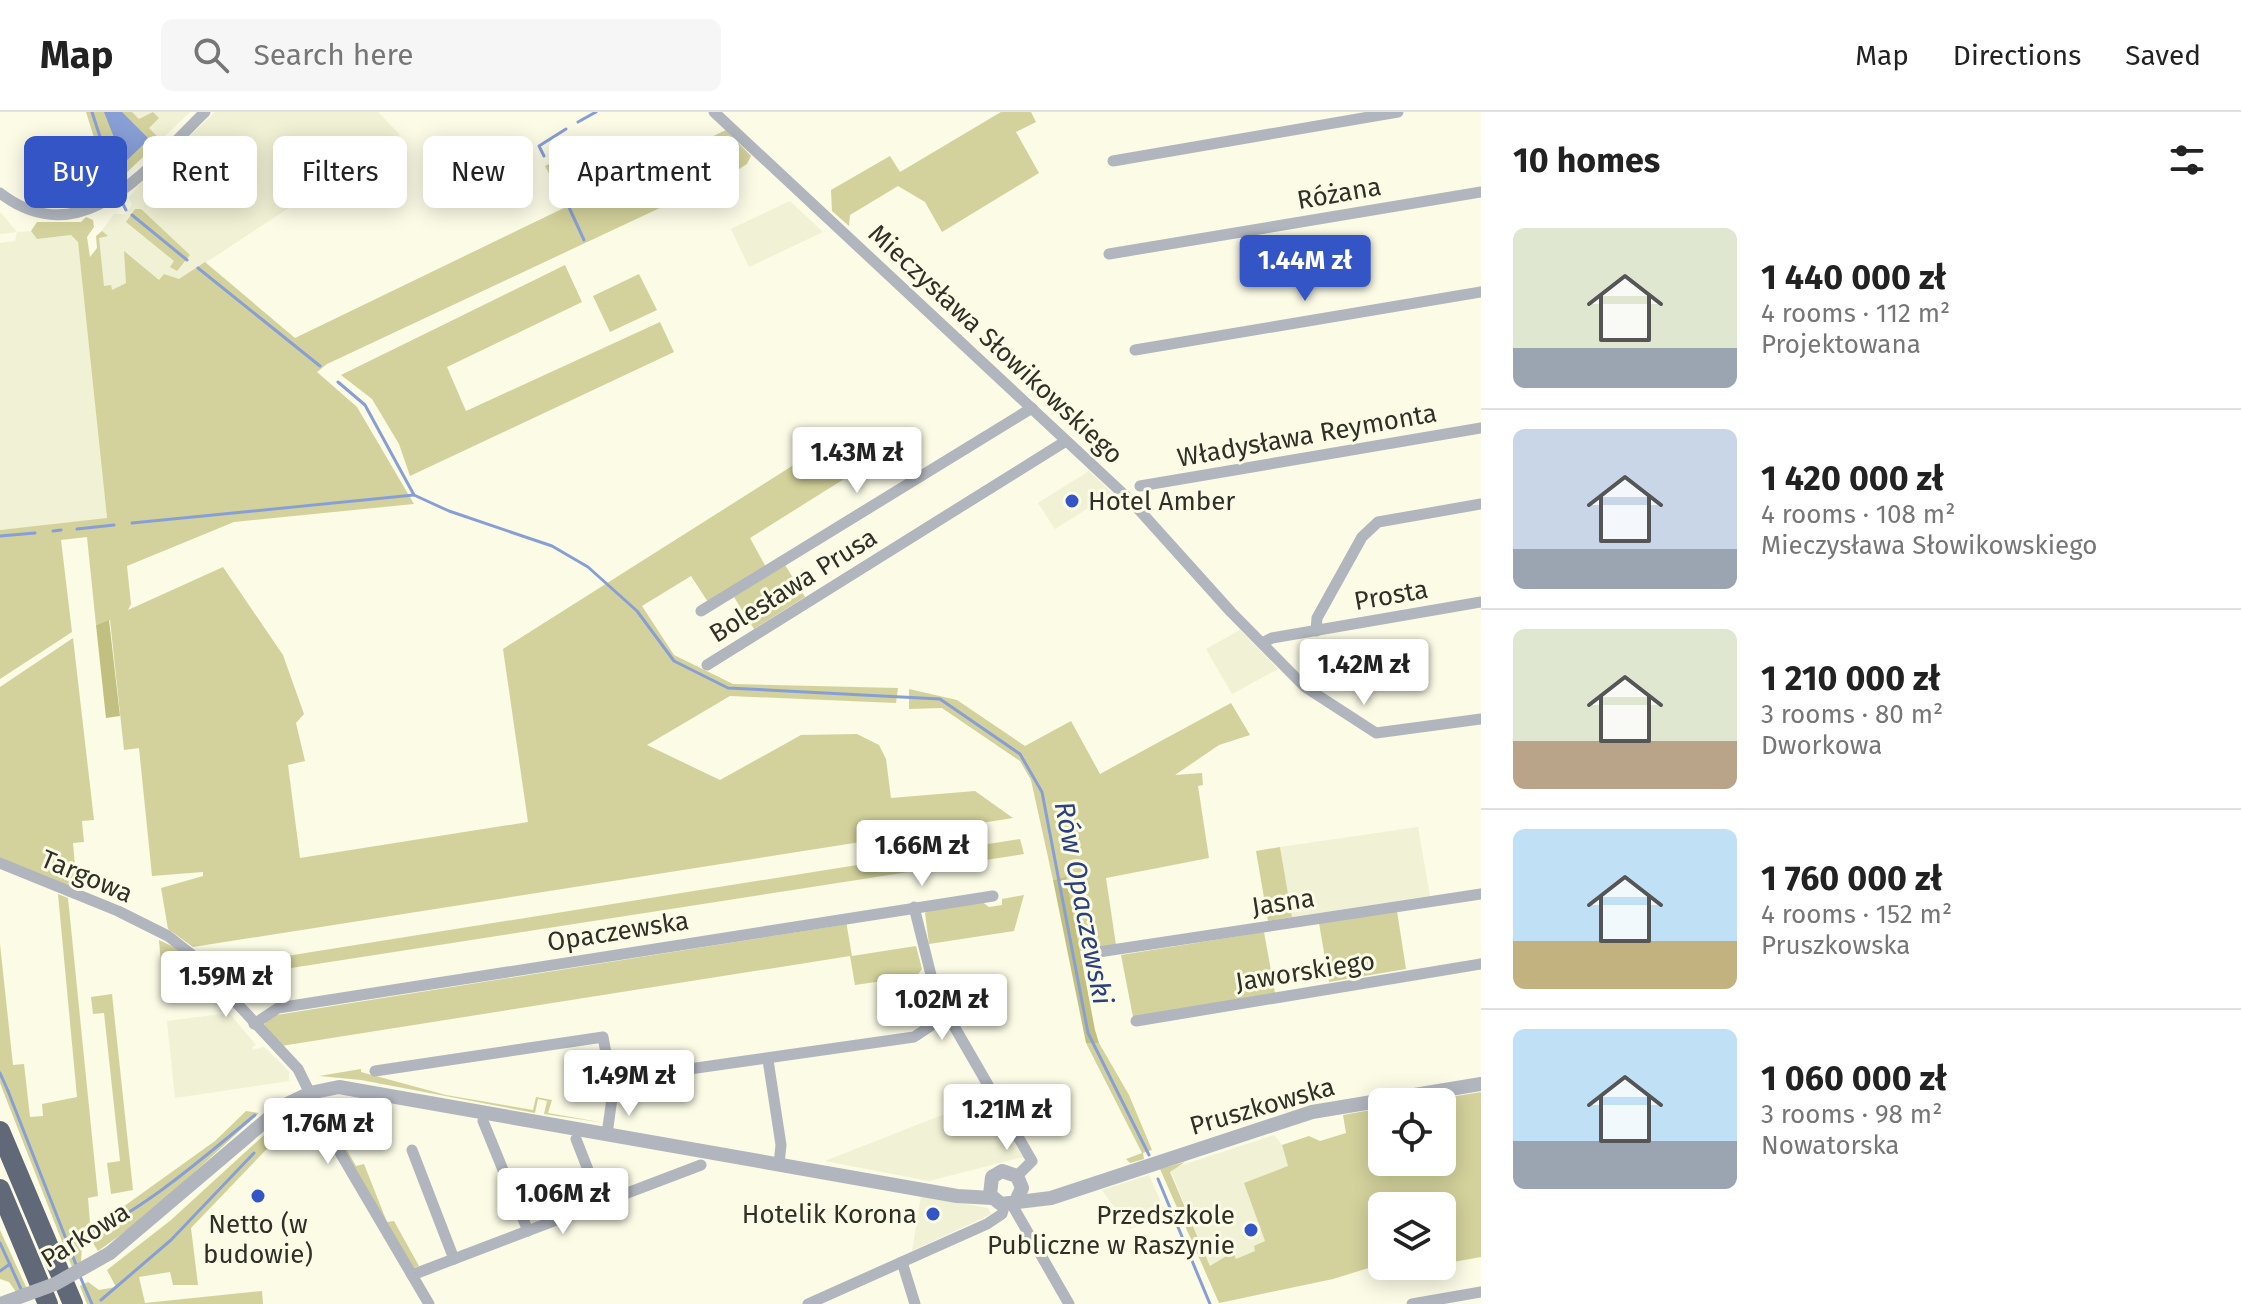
<!DOCTYPE html>
<html lang="en">
<head>
<meta charset="utf-8">
<style>
	:root { --surface:#fff; --page:#f6f6f6; --text:#222; --muted:#767676; --line:#e0e0e0; --accent:#3355c6 }
	body { margin:0; font-family:"Fira Sans",sans-serif; background:var(--page); color:var(--text); height:100vh; display:flex; flex-direction:column; font-size:30px; white-space:nowrap }
	* { box-sizing:border-box; margin:0 }
	p { font-size:26px; color:var(--muted) }
	.icon { flex:none; width:44px; height:44px; fill:none; stroke:currentColor; stroke-width:2; stroke-linecap:round; stroke-linejoin:round }
	.map { position:relative; flex:1; overflow:hidden }
	.details { display:flex; flex-direction:column; background:var(--surface); width:760px }
	.details>* { flex:none }
	.guide { position:absolute; left:24px; top:24px; width:760px; height:72px; display:flex; gap:16px }
	.controls { position:absolute; left:1368px; top:976px; display:grid; gap:16px }
	.controls a { display:grid; place-items:center; width:88px; height:88px; border-radius:12px; background:var(--surface); box-shadow:0 4px 20px #0003; font-size:40px }
	.price { position:absolute; translate:-50% -68px; padding:0 18px; border-radius:8px; background:#fff; color:#222; font-size:26px; line-height:52px; filter:drop-shadow(0 2px 4px #0008) }
	.price::after { content:''; position:absolute; left:50%; top:48px; width:24px; height:18px; margin-left:-12px; background:inherit; clip-path:polygon(0 0,100% 0,50% 100%) }
	.price.active { background:var(--accent); color:#fff }
	ul { padding:0; list-style:none }
	li { display:flex; align-items:center; gap:24px; height:200px; padding:0 32px }
	li+li { border-top:2px solid var(--line) }
	li span { display:grid; place-items:center; flex:none; width:224px; height:160px; border-radius:12px; color:#555 }
	li>.icon { margin-inline-start:auto }
	span .icon { width:96px; height:96px; fill:#fffc; stroke-width:1 }
	li b { font-size:34px }
	h2 { display:flex; justify-content:space-between; align-items:center; height:96px; padding:0 32px; font-size:34px }
	.pill { padding:0 28px; border-radius:12px; background:var(--surface); box-shadow:0 4px 20px #0003; font-size:28px; line-height:72px }
	.pill.active { background:var(--accent); color:#fff }
	header { display:flex; align-items:center; gap:48px; box-sizing:border-box; height:112px; padding:0 40px; background:var(--surface); border-bottom:2px solid var(--line) }
	header strong { font-size:38px }
	nav { display:flex; gap:44px; margin-inline-start:auto; font-size:28px }
	.search { width:560px; height:72px; background:var(--page); display:flex; align-items:center; gap:20px; box-sizing:border-box; padding:0 28px; border-radius:12px; color:var(--muted); font-size:30px }
	main { display:flex; flex:1; min-height:0 }
	.map>svg:first-child { display:block }
	.built { fill:#f1f1d5 }
	.green { fill:#d3d29c }
	.forest { fill:#c1c080 }
	.water { fill:#889fd6 }
	.lines { fill:none; stroke-linecap:round; stroke-linejoin:round }
	.stream { stroke:#889fd6; stroke-width:3 }
	.minor { stroke:#b1b5bd; stroke-width:11 }
	.tertiary { stroke:#b1b5bd; stroke-width:14 }
	.motorway { stroke:#616878; stroke-width:20 }
	.tertiary-bridge { stroke:#b1b5bd; stroke-width:14 }
	.poi-dot { fill:#3355c6; stroke:#fbfbe6; stroke-width:3 }
	.labels { text-anchor:middle; stroke-width:6; stroke-linejoin:round; paint-order:stroke }
	.street-label { font-size:26px; fill:#303028; stroke:#fbfbe6 }
	.poi-label { font-size:26px; fill:#303028; stroke:#fbfbe6; text-anchor:end }
	.water-label { font-size:28px; font-style:italic; fill:#294081; stroke:#fbfbe6 }
</style>
</head>
<body>
<header>
<strong>Map</strong>
<div class="search"><svg class="icon" aria-label="search" viewBox="0 0 24 24"><circle cx="10" cy="10" r="6"/><path d="M15 15l6 6"/></svg>Search here</div>
<nav><a>Map</a><a>Directions</a><a>Saved</a></nav>
</header>
<main>
<div class="map">
<svg width="1481" height="1192" viewBox="0 0 1481 1192">
	<rect width="100%" height="100%" fill="#fbfbe6"/>
	<!-- built -->
	<g class="built">
		<polygon points="97,0 190,0 122,65 116,62"/>
		<polygon points="215,0 378,0 400,23 106,216 98,124 114,102 125,102 132,93 129,86 137,75"/>
		<polygon points="790,89 823,120 749,155 731,117"/>
		<polygon points="0,100 17,120 31,119 37,127 71,123 78,130 107,407 0,418 0,131 15,129 17,120 0,122"/>
		<polygon points="1089,359 1112,381 1055,417 1038,391"/>
		<polygon points="1240,518 1278,557 1232,582 1206,537"/>
		<polygon points="1418,715 1430,784 1292,805 1280,735"/>
		<polygon points="229,901 256,933 252,935 253,938 264,935 289,959 289,969 175,986 167,909"/>
		<polygon points="988,985 1023,1045 929,1069 825,1049"/>
		<polygon points="1274,1023 1282,1033 1323,1168 1225,1190 1170,1057"/>
		<polygon points="1149,1063 1166,1102 1130,1117 1102,1078"/>
		<polygon points="921,1084 988,1096 991,1102 912,1139"/>
	</g>
	<!-- green -->
	<g class="green">
		<polygon points="86,0 132,0 139,7 153,0 159,6 149,16 161,28 126,61 122,58 119,60 122,65 108,70"/>
		<polygon points="1001,0 1031,0 1036,10 1016,20 1039,61 942,120 925,90 898,74 850,103 849,114 832,99 831,78 890,44 900,60"/>
		<polygon points="726,18 751,44 747,52 728,64 327,252 317,260 357,295 414,392 234,410 127,454 131,492 128,498 223,455 283,543 304,602 296,611 305,649 288,653 300,746 528,710 503,537 830,330 852,362 750,426 766,455 708,490 691,464 642,494 674,543 733,572 898,576 896,591 730,584 647,633 720,668 801,623 857,622 879,633 886,647 891,686 975,679 1013,706 193,835 168,817 161,776 203,764 203,760 152,764 139,636 124,638 110,508 96,513 87,425 61,428 72,520 0,567 0,418 107,406 78,130 71,123 37,127 31,119 37,110 81,110 86,105 93,108 94,115 87,125 90,145 97,136 96,124 102,119 108,124 99,126 104,174 111,173 112,178 126,171 124,139 159,168 164,162 179,167 205,150 295,226 566,95 545,54 551,51 573,91"/>
		<polygon points="135,97 141,97 190,143 177,159 170,155 174,149 126,110"/>
		<polygon points="565,153 582,190 447,255 466,299 660,210 674,240 410,364 399,332 372,287 341,263"/>
		<polygon points="639,162 657,198 610,220 593,184"/>
		<polygon points="785,453 805,485 754,517 734,485"/>
		<polygon points="73,526 94,708 82,709 84,730 73,731 77,777 0,746 0,575"/>
		<polygon points="909,577 957,588 1025,634 1071,609 1100,662 1231,591 1250,623 1219,633 1175,663 1202,661 1203,673 1198,674 1209,746 1106,766 1116,833 1080,839 1066,766 1053,768 1031,668 1020,649 942,596 909,597"/>
		<polygon points="1020,727 1024,742 221,867 211,856"/>
		<polygon points="1280,735 1292,805 1268,809 1256,739"/>
		<polygon points="58,782 68,786 98,1084 88,1086 90,1111 102,1110 215,1029 246,999 259,1001 147,1104 98,1139 89,1125 82,1133 81,1151 72,1155 0,971 0,832 13,953 24,952 30,1005 43,1004 42,992 77,985"/>
		<polygon points="1024,783 1014,819 929,832 925,801 932,796 981,789 989,795 1002,793 1002,787"/>
		<polygon points="1397,799 1406,857 1329,870 1319,811"/>
		<polygon points="846,809 852,844 916,834 922,857 917,864 855,873 850,844 281,934 264,913 270,904 842,813"/>
		<polygon points="1264,820 1275,881 1133,905 1121,843"/>
		<polygon points="159,828 180,838 206,869 163,875"/>
		<polygon points="112,882 133,1078 111,1082 107,1051 120,1049 104,901 93,902 91,885"/>
		<polygon points="1086,931 1099,931 1129,983 1152,1038 1143,1041 1144,1047 1130,1051 1126,1047 1142,1041"/>
		<polygon points="361,957 361,960 446,983 533,998 536,985 552,988 548,1001 605,1011 544,1002 547,989 538,987 535,1001 361,968 319,964"/>
		<polygon points="1481,980 1481,1145 1442,1152 1442,1094 1382,1094 1382,1154 1431,1154 1379,1163 1375,1154 1333,1167 1219,1191 1160,1057 1185,1050 1170,1060 1210,1154 1233,1140 1236,1147 1255,1139 1254,1134 1265,1129 1244,1071 1288,1054 1282,1033 1309,1024 1320,1029 1346,1021 1343,1003 1382,996 1382,1050 1442,1050 1442,990 1420,990"/>
		<polygon points="357,984 336,997 329,1007 356,1054 364,1052 387,1110 394,1109 419,1154 412,1157 325,1005"/>
		<polygon points="303,996 310,1004 282,1021 191,1116 198,1173 173,1173 170,1160 139,1165 145,1191 262,1179 263,1192 87,1192 80,1174 88,1170 99,1178 116,1175 107,1158 171,1108 275,1013"/>
		<polygon points="0,1118 27,1177 16,1180 9,1170 0,1167"/>
	</g>
	<!-- forest -->
	<g class="forest">
		<polygon points="109,508 120,604 106,606 96,513"/>
		<polygon points="1066,765 1095,918 1099,931 1086,931 1053,768"/>
	</g>
	<!-- water -->
	<polygon class="water" points="104,0 122,0 147,25 148,28 124,51"/>
	<g class="lines">
		<!-- stream -->
		<g class="stream">
			<polyline points="92,0 114,68"/>
			<polyline points="578,10 596,0"/>
			<polyline points="544,44 539,34 566,17"/>
			<polyline points="550,54 584,128"/>
			<polyline points="123,92 126,98"/>
			<polyline points="132,103 187,148"/>
			<polyline points="198,156 320,254"/>
			<polyline points="338,270 365,293 414,383 449,399 552,434 588,455 637,499 674,549 728,576 940,587 1020,642 1042,680 1088,921 1149,1043"/>
			<polyline points="132,411 414,383"/>
			<polyline points="77,417 114,413"/>
			<polyline points="53,419 61,418"/>
			<polyline points="0,424 35,421"/>
			<polyline points="0,961 8,979"/>
			<polyline points="8,979 77,1155"/>
			<polyline points="1158,1067 1210,1192"/>
			<path d="M 78,1125 C 133,1108 209,1041 255,1003"/>
			<polyline points="0,1131 22,1179"/>
			<polyline points="0,1159 10,1152"/>
			<polyline points="79,1162 92,1192"/>
			<polyline points="101,1188 171,1128 254,1041"/>
		</g>
		<!-- minor -->
		<g class="minor">
			<polyline points="714,0 1132,390 1231,500 1305,575 1376,621 1481,607"/>
			<polyline points="1113,49 1398,0"/>
			<path d="M 0,81 C 83,145 150,53 205,0"/>
			<polyline points="1109,142 1481,80"/>
			<polyline points="1135,238 1481,180"/>
			<polyline points="1140,374 1481,316"/>
			<polyline points="701,499 1032,296"/>
			<polyline points="1316,519 1317,506 1362,425 1378,410 1481,392"/>
			<polyline points="1262,531 1272,526 1481,490"/>
			<polyline points="707,553 1066,329"/>
			<polyline points="0,751 118,799 168,824 191,842 298,957 335,1032 429,1192"/>
			<polyline points="914,795 936,883 1032,1049 1017,1064"/>
			<polyline points="1092,841 1481,782"/>
			<polyline points="1136,909 1481,852"/>
			<polyline points="254,912 278,896 993,784"/>
			<polyline points="768,948 781,1033 779,1052"/>
			<polyline points="375,959 603,925 613,979 607,1022"/>
			<polyline points="612,968 914,925 947,903"/>
			<polyline points="483,1009 528,1119"/>
			<polyline points="576,1027 601,1091"/>
			<polyline points="412,1038 454,1147"/>
			<polyline points="1011,1091 1069,1192"/>
			<polyline points="902,1150 915,1192"/>
			<polyline points="412,1163 701,1053"/>
			<polyline points="808,1192 987,1112 1002,1102 1005,1092"/>
			<polyline points="1412,1192 1481,1180"/>
		</g>
		<!-- tertiary -->
		<g class="tertiary">
			<polyline points="1017,1087 1022,1076 1017,1064 1002,1059 992,1065 990,1083 1001,1092 1051,1086 1312,1000 1481,972"/>
			<polyline points="110,1141 283,994 310,981 339,975 957,1084 992,1086"/>
		</g>
		<!-- motorway -->
		<g class="motorway">
			<polyline points="0,1019 73,1192"/>
			<polyline points="0,1077 48,1192"/>
		</g>
		<!-- tertiary-bridge -->
		<polyline class="tertiary-bridge" points="3,1191 55,1172 110,1141"/>
	</g>
	<!-- markers -->
	<g class="poi-dot">
		<circle cx="1072" cy="389" r="8"/>
		<circle cx="258" cy="1084" r="8"/>
		<circle cx="933" cy="1102" r="8"/>
		<circle cx="1251" cy="1118" r="8"/>
	</g>
	<g class="labels">
		<!-- street labels -->
		<g class="street-label">
			<text transform="translate(1339 81) rotate(-10)" y="9">Różana</text>
			<text transform="translate(996 232) rotate(43)" y="9">Mieczysława Słowikowskiego</text>
			<text transform="translate(1307 323) rotate(-10)" y="9">Władysława Reymonta</text>
			<text transform="translate(793 473) rotate(-32)" y="9">Bolesława Prusa</text>
			<text transform="translate(1391 483) rotate(-10)" y="9">Prosta</text>
			<text transform="translate(87 764) rotate(23)" y="9">Targowa</text>
			<text transform="translate(1283 790) rotate(-9)" y="9">Jasna</text>
			<text transform="translate(618 819) rotate(-9)" y="9">Opaczewska</text>
			<text transform="translate(1305 859) rotate(-9)" y="9">Jaworskiego</text>
			<text transform="translate(1262 994) rotate(-16)" y="9">Pruszkowska</text>
			<text transform="translate(85 1123) rotate(-32)" y="9">Parkowa</text>
		</g>
		<!-- poi labels -->
		<g class="poi-label">
			<text x="1088" y="398" text-anchor="start">Hotel Amber</text>
			<text x="917" y="1111">Hotelik Korona</text>
			<text x="1235" y="1112">Przedszkole<tspan x="1235" dy="30">Publiczne w Raszynie</tspan></text>
			<text x="258" y="1121" text-anchor="middle">Netto (w<tspan x="258" dy="30">budowie)</tspan></text>
		</g>
		<!-- water labels -->
		<g class="water-label">
			<text transform="translate(1084 791) rotate(79)" y="10">Rów Opaczewski</text>
		</g>
	</g>
</svg>
<div class="controls">
<a><svg class="icon" aria-label="locate" viewBox="0 0 24 24"><circle cx="12" cy="12" r="6"/><path d="M12 2v4M12 18v4M2 12h4M18 12h4"/></svg></a>
<a><svg class="icon" aria-label="layers" viewBox="0 0 24 24"><path d="M12 4l9 5-9 5-9-5zM3 14l9 5 9-5"/></svg></a>
</div>
<b class="price active" style="left:1305px;top:191px">1.44M zł</b>
<b class="price" style="left:857px;top:383px">1.43M zł</b>
<b class="price" style="left:1364px;top:595px">1.42M zł</b>
<b class="price" style="left:922px;top:776px">1.66M zł</b>
<b class="price" style="left:226px;top:907px">1.59M zł</b>
<b class="price" style="left:942px;top:930px">1.02M zł</b>
<b class="price" style="left:629px;top:1006px">1.49M zł</b>
<b class="price" style="left:1007px;top:1040px">1.21M zł</b>
<b class="price" style="left:328px;top:1054px">1.76M zł</b>
<b class="price" style="left:563px;top:1124px">1.06M zł</b>
<div class="guide">
<a class="pill active">Buy</a>
<a class="pill">Rent</a>
<a class="pill">Filters</a>
<a class="pill">New</a>
<a class="pill">Apartment</a>
</div>
</div>
<section class="details">
<h2>10 homes<svg class="icon" aria-label="filters" viewBox="0 0 24 24"><path d="M4 7h16M4 17h16"/><circle cx="9" cy="7" r="2"/><circle cx="15" cy="17" r="2"/></svg></h2>
<ul>
<li><span style="background:linear-gradient(#dfe7d0 75%,#9aa5b1 0)"><svg class="icon" aria-label="home" viewBox="0 0 24 24"><path d="M3 11l9-7 9 7M6 9v11h12V9"/></svg></span><div><b>1 440 000 zł</b><p>4 rooms · 112 m²</p><p>Projektowana</p></div></li>
<li><span style="background:linear-gradient(#c9d6e8 75%,#9aa5b1 0)"><svg class="icon" aria-label="home" viewBox="0 0 24 24"><path d="M3 11l9-7 9 7M6 9v11h12V9"/></svg></span><div><b>1 420 000 zł</b><p>4 rooms · 108 m²</p><p>Mieczysława Słowikowskiego</p></div></li>
<li><span style="background:linear-gradient(#dfe7d0 70%,#b9a48a 0)"><svg class="icon" aria-label="home" viewBox="0 0 24 24"><path d="M3 11l9-7 9 7M6 9v11h12V9"/></svg></span><div><b>1 210 000 zł</b><p>3 rooms · 80 m²</p><p>Dworkowa</p></div></li>
<li><span style="background:linear-gradient(#bfe0f5 70%,#c2b280 0)"><svg class="icon" aria-label="home" viewBox="0 0 24 24"><path d="M3 11l9-7 9 7M6 9v11h12V9"/></svg></span><div><b>1 760 000 zł</b><p>4 rooms · 152 m²</p><p>Pruszkowska</p></div></li>
<li><span style="background:linear-gradient(#bfe0f5 70%,#9aa5b1 0)"><svg class="icon" aria-label="home" viewBox="0 0 24 24"><path d="M3 11l9-7 9 7M6 9v11h12V9"/></svg></span><div><b>1 060 000 zł</b><p>3 rooms · 98 m²</p><p>Nowatorska</p></div></li>
</ul>
</section>
</main>
</body>
</html>
